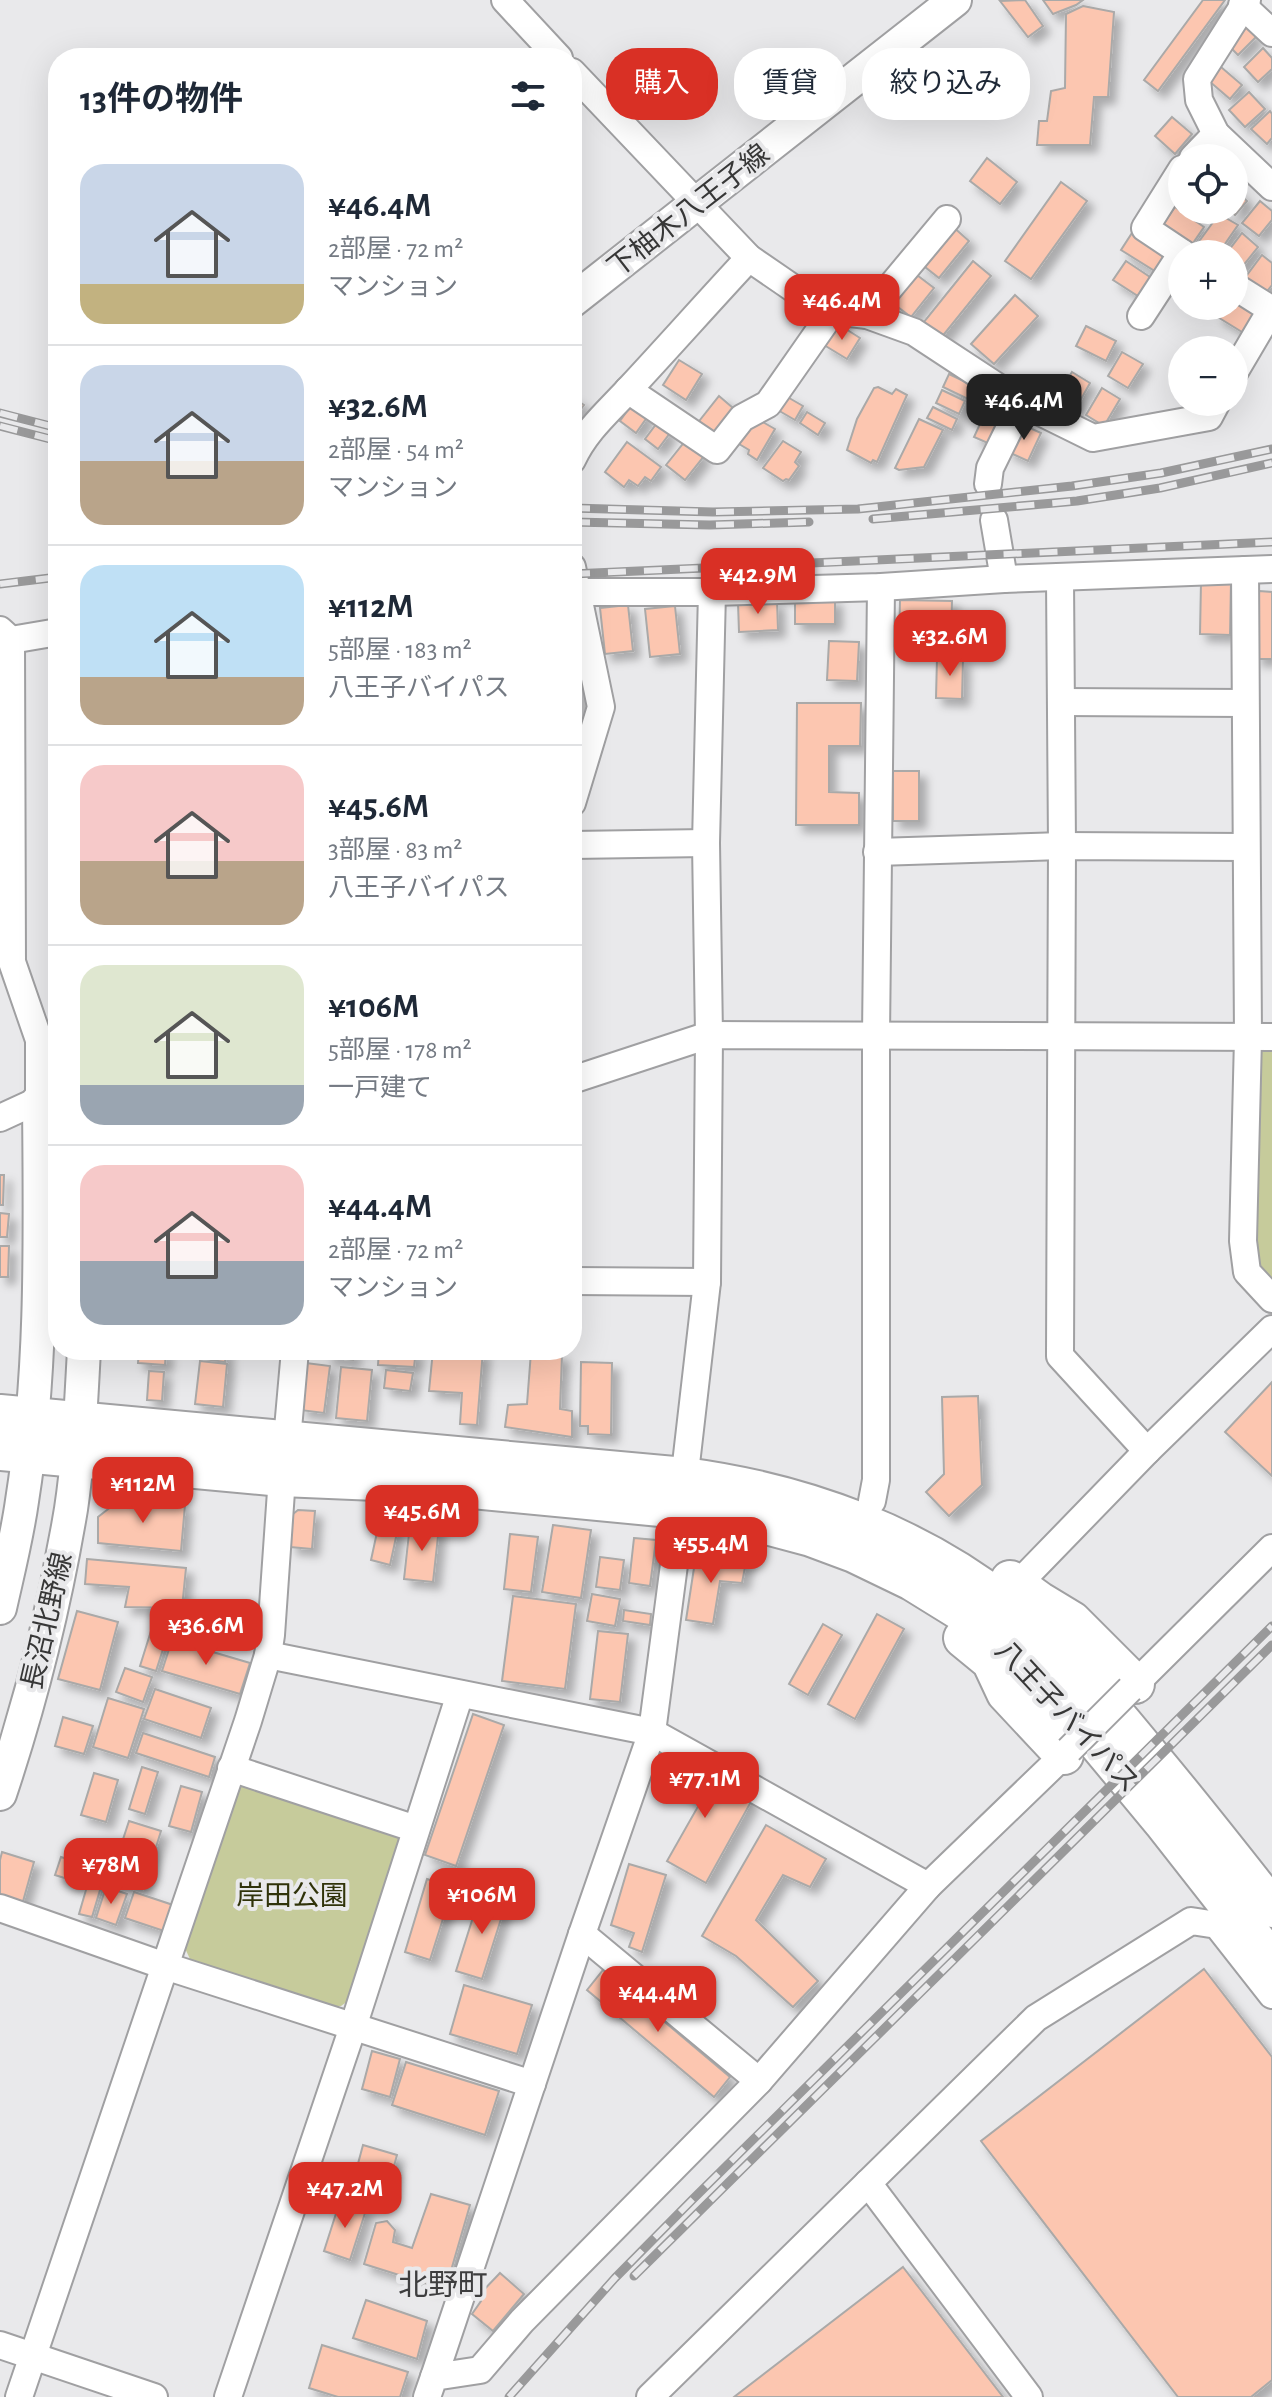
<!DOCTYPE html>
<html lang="ja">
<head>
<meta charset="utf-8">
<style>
	:root { --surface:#fff; --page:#f6f6f7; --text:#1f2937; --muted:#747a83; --line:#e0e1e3; --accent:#d93025 }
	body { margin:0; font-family:"Alegreya Sans","Noto Sans JP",sans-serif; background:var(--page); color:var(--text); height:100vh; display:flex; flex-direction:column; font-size:30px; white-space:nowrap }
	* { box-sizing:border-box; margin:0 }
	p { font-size:26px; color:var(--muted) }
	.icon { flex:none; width:44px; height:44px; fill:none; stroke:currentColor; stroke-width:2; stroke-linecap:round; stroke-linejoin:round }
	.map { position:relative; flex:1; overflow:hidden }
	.sheet { position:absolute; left:48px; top:48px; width:534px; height:1312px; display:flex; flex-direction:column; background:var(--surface); border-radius:32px; box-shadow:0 8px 32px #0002 }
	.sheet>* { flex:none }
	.top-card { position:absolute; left:606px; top:48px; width:546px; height:72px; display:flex; gap:16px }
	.controls { position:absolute; left:1168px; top:144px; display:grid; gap:16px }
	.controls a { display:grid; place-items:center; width:80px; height:80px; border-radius:50%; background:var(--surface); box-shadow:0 8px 32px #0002; font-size:40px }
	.price { position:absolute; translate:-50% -68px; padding:0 18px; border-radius:16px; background:var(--accent); color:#fff; font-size:26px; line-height:52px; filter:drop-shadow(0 2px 4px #0008) }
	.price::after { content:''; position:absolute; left:50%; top:48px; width:24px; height:18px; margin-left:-12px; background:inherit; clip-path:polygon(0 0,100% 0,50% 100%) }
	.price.active { background:#222; color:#fff }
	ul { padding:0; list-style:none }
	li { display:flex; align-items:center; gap:24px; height:200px; padding:0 32px }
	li+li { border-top:2px solid var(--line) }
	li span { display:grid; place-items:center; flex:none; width:224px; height:160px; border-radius:24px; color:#555 }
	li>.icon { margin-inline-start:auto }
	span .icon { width:96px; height:96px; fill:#fffc; stroke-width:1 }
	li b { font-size:34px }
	h2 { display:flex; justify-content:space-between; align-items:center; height:96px; padding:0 32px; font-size:34px }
	.pill { padding:0 28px; border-radius:32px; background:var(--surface); box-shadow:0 8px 32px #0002; font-size:28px; line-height:72px }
	.pill.active { background:var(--accent); color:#fff }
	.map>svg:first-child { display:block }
	.green { fill:#c6cb9b }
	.building { fill:#fcc6b0; stroke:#aaa9a8; stroke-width:2; filter:url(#shadow) }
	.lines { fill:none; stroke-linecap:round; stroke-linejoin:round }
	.minor-casing { stroke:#a0a0a2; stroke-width:30 }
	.major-casing { stroke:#a0a0a2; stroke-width:36 }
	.highway-casing { stroke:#a0a0a2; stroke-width:42 }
	.minor { stroke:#fff; stroke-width:26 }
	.major { stroke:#fff; stroke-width:32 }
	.highway { stroke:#fff; stroke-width:38 }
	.rail-casing { stroke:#99999a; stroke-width:9 }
	.rail { stroke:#e9e9eb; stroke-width:6; stroke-dasharray:18; stroke-linecap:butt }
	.minor-bridge-casing { stroke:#a0a0a2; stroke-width:30; stroke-linecap:butt }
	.minor-bridge { stroke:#fff; stroke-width:26 }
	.labels { text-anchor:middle; stroke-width:8; stroke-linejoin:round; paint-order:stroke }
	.street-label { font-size:28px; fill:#373737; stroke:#e9e9eb }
	.park-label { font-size:28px; fill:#30330a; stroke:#e9e9eb }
	.neighbourhood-label { font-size:30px; fill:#3e3e3f; stroke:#e9e9eb }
</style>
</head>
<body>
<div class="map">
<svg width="1272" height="2397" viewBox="0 0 1272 2397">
	<defs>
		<filter id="shadow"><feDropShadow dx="7" dy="7" stdDeviation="4" flood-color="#0004"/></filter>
	</defs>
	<rect width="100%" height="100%" fill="#e9e9eb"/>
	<!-- green -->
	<g class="green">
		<polygon points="1272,1045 1272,1294 1245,1241 1254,1051"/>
		<polygon points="237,1780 404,1837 348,2001 341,2006 333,2006 190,1959 182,1942"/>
	</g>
	<!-- building -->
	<g class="building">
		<polygon points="1025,0 1043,26 1028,37 1000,1"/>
		<polygon points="1043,0 1083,0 1076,5 1053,14"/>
		<polygon points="1203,0 1225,0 1158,91 1144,80"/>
		<polygon points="1083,6 1114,12 1108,97 1094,97 1090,145 1037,145 1039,121 1047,121 1051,91 1065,88 1066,14"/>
		<polygon points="1247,27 1256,37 1238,55 1228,45"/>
		<polygon points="1263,48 1272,58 1272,69 1258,82 1244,67"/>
		<polygon points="1221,67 1242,85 1230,99 1209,81"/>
		<polygon points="1249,92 1265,109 1245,127 1229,110"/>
		<polygon points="1270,111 1272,114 1272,138 1267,144 1251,129"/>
		<polygon points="1172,117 1192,134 1175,154 1155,136"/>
		<polygon points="987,158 1017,182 1000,204 970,181"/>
		<polygon points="1061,182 1087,201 1031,279 1005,261"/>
		<polygon points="1234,189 1247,201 1235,215 1230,210 1234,210"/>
		<polygon points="1260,201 1272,211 1272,220 1259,236 1242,223"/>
		<polygon points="1175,207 1204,227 1191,246 1162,226"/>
		<polygon points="1219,214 1238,225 1218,254 1205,254 1195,247"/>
		<polygon points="951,225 969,241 939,278 920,263"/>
		<polygon points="1132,233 1168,257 1158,273 1121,250"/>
		<polygon points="1242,233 1258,247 1234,277 1234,254 1226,254"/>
		<polygon points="1262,255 1272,263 1272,285 1264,295 1244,279"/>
		<polygon points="973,261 991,276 941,338 923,323"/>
		<polygon points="1126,261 1153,279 1141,298 1113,280"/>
		<polygon points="913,272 934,288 911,317 890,301"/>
		<polygon points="1015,295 1038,316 994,364 971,344"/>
		<polygon points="1234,298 1256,311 1242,332 1216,316 1222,306 1234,306"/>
		<polygon points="838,324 860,338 847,359 824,345"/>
		<polygon points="1086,326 1116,341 1106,361 1076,346"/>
		<polygon points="1122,352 1143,364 1128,388 1108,376"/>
		<polygon points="679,360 702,374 686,400 663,385"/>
		<polygon points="1072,372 1090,383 1075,410 1056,399"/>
		<polygon points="949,374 974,386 968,399 943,387"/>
		<polygon points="878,387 892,394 896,389 907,395 877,462 873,460 871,463 847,450 857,419 874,388"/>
		<polygon points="1102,388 1120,399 1104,426 1086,415"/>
		<polygon points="942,390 965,401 959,414 936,403"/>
		<polygon points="784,395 803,406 795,420 776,409"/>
		<polygon points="719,396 740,414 718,442 696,425"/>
		<polygon points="572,397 584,405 572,421"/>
		<polygon points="991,400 1006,407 990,444 974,437"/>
		<polygon points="632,404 648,416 636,433 620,421"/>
		<polygon points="933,407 957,419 952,430 927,418"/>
		<polygon points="807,412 825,423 818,435 800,423"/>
		<polygon points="754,417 775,429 757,460 748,454 749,450 739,444"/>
		<polygon points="919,419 943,430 924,467 899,470 895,468"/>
		<polygon points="657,423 670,433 658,449 645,439"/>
		<polygon points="1019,423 1041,433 1028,461 1006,451"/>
		<polygon points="686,440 704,456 685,480 666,465"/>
		<polygon points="783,441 801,452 795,462 799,466 789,480 786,479 783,481 763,468"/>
		<polygon points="627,442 661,467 651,481 645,477 638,486 629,480 624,487 605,472"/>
		<polygon points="1201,582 1231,582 1230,635 1200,634"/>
		<polygon points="1259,591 1272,592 1272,659 1255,659"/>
		<rect x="795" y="599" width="40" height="25"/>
		<polygon points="900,600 952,601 951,644 899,644"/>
		<polygon points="777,601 778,630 739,632 738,603"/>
		<polygon points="628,605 633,651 605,654 600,608"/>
		<polygon points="675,606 680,654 650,657 645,609"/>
		<polygon points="829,641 859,642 857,681 827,680"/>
		<polygon points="937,658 963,659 962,699 936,698"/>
		<rect x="572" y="675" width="8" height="50"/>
		<polygon points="797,703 861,703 860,746 829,746 829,792 859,793 859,825 796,825"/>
		<rect x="893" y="771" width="26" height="50"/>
		<polygon points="0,1175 4,1175 3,1205 0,1205"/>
		<polygon points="0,1213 9,1214 7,1237 0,1237"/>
		<polygon points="0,1246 9,1246 8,1277 0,1277"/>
		<polygon points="139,1350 166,1350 165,1365 138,1363"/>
		<polygon points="191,1350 227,1350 225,1362 203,1359 204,1352"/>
		<polygon points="327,1350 354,1350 353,1360 326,1357"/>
		<polygon points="379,1350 416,1350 414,1367 378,1365"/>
		<polygon points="433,1350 483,1350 477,1425 460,1424 462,1393 429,1391"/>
		<polygon points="531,1352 562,1355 560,1409 572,1411 572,1437 505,1427 508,1405 527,1404"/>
		<polygon points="200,1361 227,1364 223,1407 195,1404"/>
		<polygon points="581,1362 612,1363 611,1435 588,1434 588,1426 580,1426"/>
		<polygon points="306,1363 330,1366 324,1413 300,1410"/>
		<polygon points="341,1367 372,1370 367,1421 336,1418"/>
		<polygon points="386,1370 413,1373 410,1391 384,1388"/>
		<polygon points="149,1371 164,1372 162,1401 147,1400"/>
		<polygon points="1272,1382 1272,1476 1225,1432"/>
		<polygon points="978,1396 982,1485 949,1516 926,1492 944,1474 942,1397"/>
		<polygon points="121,1499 185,1505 181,1551 98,1543 98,1517"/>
		<polygon points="298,1510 315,1511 312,1549 290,1547 293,1514"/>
		<polygon points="379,1523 398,1528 390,1565 371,1560"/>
		<polygon points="410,1524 439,1527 433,1582 404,1579"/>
		<polygon points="553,1525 591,1530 581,1598 542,1592"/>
		<polygon points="510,1534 538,1537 531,1592 504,1589"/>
		<polygon points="634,1538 656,1540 650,1586 629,1583"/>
		<polygon points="696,1555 746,1562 742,1583 720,1581 713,1624 686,1620"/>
		<polygon points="600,1557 624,1560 620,1590 596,1587"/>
		<polygon points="87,1559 186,1568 182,1608 125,1607 129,1587 85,1584"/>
		<polygon points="592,1594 620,1599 615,1626 587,1621"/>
		<polygon points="513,1596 576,1604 565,1689 502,1681"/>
		<polygon points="624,1610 651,1614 650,1625 623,1621"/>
		<polygon points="77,1611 118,1622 100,1690 58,1679"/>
		<polygon points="877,1614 904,1629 855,1719 828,1704"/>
		<polygon points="156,1615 172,1621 156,1671 140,1666"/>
		<polygon points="823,1624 842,1635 808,1695 789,1684"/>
		<polygon points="598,1631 628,1634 620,1702 590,1699"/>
		<polygon points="172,1640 250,1663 240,1694 162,1671"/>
		<polygon points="125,1668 152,1677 143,1702 116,1692"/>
		<polygon points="155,1689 211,1708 201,1738 144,1719"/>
		<polygon points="108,1698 144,1709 128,1758 93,1747"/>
		<polygon points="473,1714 504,1725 456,1866 425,1855"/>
		<polygon points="63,1717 93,1726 84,1754 55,1746"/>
		<polygon points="143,1733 215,1757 209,1777 136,1753"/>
		<polygon points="680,1759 752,1800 706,1883 667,1861 700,1803 665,1784"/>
		<polygon points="142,1767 158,1772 145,1814 129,1809"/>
		<polygon points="94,1773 118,1780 106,1822 81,1815"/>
		<polygon points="181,1786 202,1792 191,1832 169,1826"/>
		<polygon points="129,1821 161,1831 143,1889 110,1879"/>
		<polygon points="766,1825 826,1859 810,1887 783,1875 756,1920 818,1981 793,2007 736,1956 702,1936"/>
		<polygon points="2,1852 34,1862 22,1905 0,1899 0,1860"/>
		<polygon points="61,1857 86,1865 80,1883 55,1875"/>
		<polygon points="629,1864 666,1875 642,1952 629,1947 634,1933 611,1925"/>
		<polygon points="90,1876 103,1880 92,1917 79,1914"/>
		<polygon points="427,1879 453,1887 430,1960 405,1952"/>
		<polygon points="106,1887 127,1894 116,1925 96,1918"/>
		<polygon points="134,1892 173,1905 164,1931 125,1918"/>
		<polygon points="481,1892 507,1900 482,1979 456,1971"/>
		<polygon points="1204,1969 1272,2057 1272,2380 1251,2397 1178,2397 981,2141"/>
		<polygon points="603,1970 730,2077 714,2097 587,1990"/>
		<polygon points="464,1985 532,2005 517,2054 450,2034"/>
		<polygon points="372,2051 400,2059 390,2097 362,2089"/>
		<polygon points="406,2062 499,2091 485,2135 392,2105"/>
		<polygon points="363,2145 397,2155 386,2195 352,2186"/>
		<polygon points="431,2194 470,2205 450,2274 439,2273 434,2286 364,2264 376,2223 387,2221 395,2230 393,2242 412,2248"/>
		<polygon points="340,2201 366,2210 350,2260 324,2251"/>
		<polygon points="903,2267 1003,2397 734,2397"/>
		<polygon points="500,2273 524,2294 493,2331 472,2314 481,2301 477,2297"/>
		<polygon points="366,2300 427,2321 417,2359 353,2338"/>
		<polygon points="322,2345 408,2372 400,2397 338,2397 309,2388"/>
	</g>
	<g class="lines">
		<!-- minor casing -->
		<g class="minor-casing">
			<g id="minor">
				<polyline points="505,0 559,58"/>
				<polyline points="1247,0 1197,79 1199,100 1216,134 1272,187"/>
				<polyline points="1242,5 1272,33"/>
				<polyline points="572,72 749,258 800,293 833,311 867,315 914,332 1022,403 1093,438 1209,417 1217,402"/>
				<polyline points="1193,158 1216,134"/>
				<polyline points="1182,169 1145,228 1184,254"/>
				<polyline points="1234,286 1272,310"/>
				<polyline points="867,315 947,219"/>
				<polyline points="1141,316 1182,253"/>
				<polyline points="1234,373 1271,310"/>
				<polyline points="628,390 717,450 742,418 768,404 833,311"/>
				<path d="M 572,460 C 586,430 608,412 630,388 C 670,345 709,301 749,258"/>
				<polyline points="988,484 990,468 1022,403"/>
				<polyline points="994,520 1004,579"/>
				<polyline points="572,567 601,707 572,803"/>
				<polyline points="1245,570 1248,1038 1243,1241 1247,1272 1272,1299"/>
				<polyline points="1060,579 1062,846 1060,1356 1147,1451"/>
				<polyline points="572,592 712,592 881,587 1004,579 1272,569"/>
				<polyline points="0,630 11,640 58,632"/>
				<polyline points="1061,702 1245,703"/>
				<polyline points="572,845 706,843"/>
				<polyline points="877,852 1062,846 1246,847"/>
				<polyline points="572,1080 709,1035 1272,1037"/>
				<polyline points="0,1118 39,1100 39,1040 12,962 11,640"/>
				<polyline points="572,1281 707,1282"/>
				<polyline points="287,1440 295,1350"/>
				<polyline points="872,1501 876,1480 876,1036 881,587"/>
				<polyline points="1017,1585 1147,1451 1272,1329"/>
				<polyline points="268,1655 652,1732 928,1886"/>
				<polyline points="1130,1689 1272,1548"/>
				<polyline points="231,1768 416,1829"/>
				<polyline points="0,1908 165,1966 532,2084"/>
				<polyline points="582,1934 759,2081"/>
				<polyline points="868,2183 1029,2397"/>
				<polyline points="0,2345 154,2397"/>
				<polyline points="434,2377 582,1934 652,1732 677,1542 707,1282 709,1035 706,843 712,592"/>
				<polyline points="19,2397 248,1721 268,1655 271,1635 282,1477"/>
				<polyline points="228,2397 353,2027 460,1694"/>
				<polyline points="427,2397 434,2377 480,2370 522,2321 759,2081 928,1886 1069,1750"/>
				<polyline points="650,2397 1036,2018 1191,1921 1217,1925 1272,1995"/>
			</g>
		</g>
		<!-- major casing -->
		<g class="major-casing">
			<g id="major">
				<polyline points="572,301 955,0"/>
				<path d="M 0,1608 C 8,1572 17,1537 22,1501 C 43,1369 40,1233 39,1100 L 58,1090"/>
				<path d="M 0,1794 C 31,1701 55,1605 71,1509 C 79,1456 81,1403 84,1350"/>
			</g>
		</g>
		<!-- highway casing -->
		<g class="highway-casing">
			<g id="highway">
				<path d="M 0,1414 L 685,1477 C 805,1493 923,1536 1017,1614 C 1068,1656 1109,1706 1150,1756 C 1192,1806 1232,1857 1272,1908"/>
				<polyline points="0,1451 282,1477 400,1482 681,1509 755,1522 811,1537 854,1553 912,1581 967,1615 1026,1664 1070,1710 1163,1822 1272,1961"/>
				<polyline points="1010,1580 1039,1601 1072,1621 1135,1684"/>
				<polyline points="963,1638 991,1661 1006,1693 1064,1755"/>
			</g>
		</g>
		<!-- minor -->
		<use href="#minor" class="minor"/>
		<!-- major -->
		<use href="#major" class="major"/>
		<!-- highway -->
		<use href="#highway" class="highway"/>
		<!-- rail casing -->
		<g class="rail-casing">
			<g id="rail">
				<polyline points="0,413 58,428"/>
				<polyline points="0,426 58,441"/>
				<polyline points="572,508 713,512 858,509 1072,486 1161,473 1272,449"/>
				<polyline points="873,519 1077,501 1160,488 1272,463"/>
				<polyline points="572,522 710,525 809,522"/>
				<polyline points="572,574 1272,542"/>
				<polyline points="0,584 58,577"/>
				<polyline points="634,2276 1272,1645"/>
				<polyline points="509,2397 615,2278 693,2199 1272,1626"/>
			</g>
		</g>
		<!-- rail -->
		<use href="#rail" class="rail"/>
		<!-- minor-bridge casing -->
		<g class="minor-bridge-casing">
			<polyline id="minor-bridge" points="1069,1750 1130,1689"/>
		</g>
		<!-- minor-bridge -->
		<use href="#minor-bridge" class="minor-bridge"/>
	</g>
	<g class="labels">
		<!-- street labels -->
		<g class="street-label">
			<text transform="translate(688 210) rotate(-38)" y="10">下柚木八王子線</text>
			<text transform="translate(46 1621) rotate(-77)" y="10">長沼北野線</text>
			<text transform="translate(1068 1716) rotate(47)" y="10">八王子バイパス</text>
		</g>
		<!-- park labels -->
		<g class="park-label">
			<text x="292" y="1905">岸田公園</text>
		</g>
		<!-- neighbourhood labels -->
		<g class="neighbourhood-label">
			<text x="443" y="2295">北野町</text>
		</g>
	</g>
</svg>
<div class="controls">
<a><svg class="icon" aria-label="locate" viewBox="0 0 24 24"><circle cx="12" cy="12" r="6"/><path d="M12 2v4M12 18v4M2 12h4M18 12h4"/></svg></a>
<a>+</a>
<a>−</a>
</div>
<b class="price" style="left:842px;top:342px">¥46.4M</b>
<b class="price active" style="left:1024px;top:442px">¥46.4M</b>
<b class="price" style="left:758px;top:616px">¥42.9M</b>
<b class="price" style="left:950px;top:678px">¥32.6M</b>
<b class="price" style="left:143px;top:1525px">¥112M</b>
<b class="price" style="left:422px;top:1553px">¥45.6M</b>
<b class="price" style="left:711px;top:1585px">¥55.4M</b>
<b class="price" style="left:206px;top:1667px">¥36.6M</b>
<b class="price" style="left:705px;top:1820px">¥77.1M</b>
<b class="price" style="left:111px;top:1906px">¥78M</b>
<b class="price" style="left:482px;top:1936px">¥106M</b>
<b class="price" style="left:658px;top:2034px">¥44.4M</b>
<b class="price" style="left:345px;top:2230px">¥47.2M</b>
<div class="top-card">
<a class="pill active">購入</a>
<a class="pill">賃貸</a>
<a class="pill">絞り込み</a>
</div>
<section class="sheet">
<h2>13件の物件<svg class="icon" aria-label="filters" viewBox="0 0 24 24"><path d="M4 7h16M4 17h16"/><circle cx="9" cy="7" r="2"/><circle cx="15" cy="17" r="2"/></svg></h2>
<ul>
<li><span style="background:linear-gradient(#c9d6e8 75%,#c2b280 0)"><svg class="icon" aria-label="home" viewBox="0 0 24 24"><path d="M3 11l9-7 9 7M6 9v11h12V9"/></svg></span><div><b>¥46.4M</b><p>2部屋 · 72 m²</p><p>マンション</p></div></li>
<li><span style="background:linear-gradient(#c9d6e8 60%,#b9a48a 0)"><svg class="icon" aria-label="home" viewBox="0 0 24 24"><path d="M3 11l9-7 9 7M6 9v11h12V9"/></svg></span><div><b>¥32.6M</b><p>2部屋 · 54 m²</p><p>マンション</p></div></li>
<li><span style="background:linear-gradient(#bfe0f5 70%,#b9a48a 0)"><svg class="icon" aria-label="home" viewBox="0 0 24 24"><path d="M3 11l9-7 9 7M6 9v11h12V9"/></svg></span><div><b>¥112M</b><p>5部屋 · 183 m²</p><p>八王子バイパス</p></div></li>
<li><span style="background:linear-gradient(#f6c9c9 60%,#b9a48a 0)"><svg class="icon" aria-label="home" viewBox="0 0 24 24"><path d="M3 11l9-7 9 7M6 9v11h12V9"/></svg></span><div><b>¥45.6M</b><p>3部屋 · 83 m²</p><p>八王子バイパス</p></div></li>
<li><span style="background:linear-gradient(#dfe7d0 75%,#9aa5b1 0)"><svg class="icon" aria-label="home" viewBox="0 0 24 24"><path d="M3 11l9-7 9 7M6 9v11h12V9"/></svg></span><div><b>¥106M</b><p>5部屋 · 178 m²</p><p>一戸建て</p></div></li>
<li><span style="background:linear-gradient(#f6c9c9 60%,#9aa5b1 0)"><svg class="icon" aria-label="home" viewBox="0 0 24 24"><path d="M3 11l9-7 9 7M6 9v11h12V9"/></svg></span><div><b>¥44.4M</b><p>2部屋 · 72 m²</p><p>マンション</p></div></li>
</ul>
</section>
</div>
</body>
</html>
